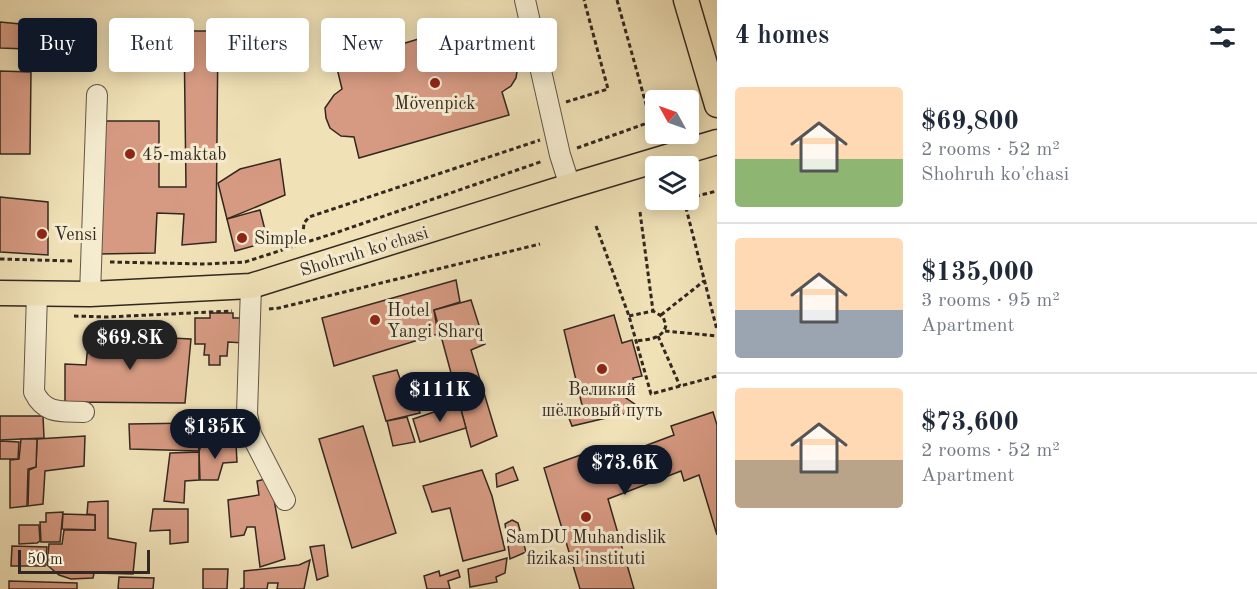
<!DOCTYPE html>
<html lang="en">
<head>
<meta charset="utf-8">
<style>
	:root { --surface:#fff; --page:#f6f6f7; --text:#1f2937; --muted:#747a83; --line:#e0e1e3; --accent:#111827 }
	body { margin:0; font-family:"Old Standard TT",serif; background:var(--page); color:var(--text); height:100vh; display:flex; flex-direction:column; font-size:22px; white-space:nowrap }
	* { box-sizing:border-box; margin:0 }
	p { font-size:20px; color:var(--muted) }
	.icon { flex:none; width:33px; height:33px; fill:none; stroke:currentColor; stroke-width:2; stroke-linecap:round; stroke-linejoin:round }
	.map { position:relative; flex:1; overflow:hidden }
	.panel { display:flex; flex-direction:column; background:var(--surface); width:540px }
	.panel>* { flex:none }
	.hud { position:absolute; left:18px; top:18px; width:570px; height:54px; display:flex; gap:12px }
	.needle { width:39px; rotate:310deg }
	.fabs { position:absolute; left:645px; top:90px; display:grid; gap:12px }
	.fabs a { display:grid; place-items:center; width:54px; height:54px; border-radius:6px; background:var(--surface); box-shadow:0 3px 15px #0003; font-size:30px }
	.scale { position:absolute; left:18px; bottom:15px; width:132px; box-sizing:border-box; padding-left:6px; border:3px solid #332821; border-top:0; font-size:16px; line-height:21px; white-space:nowrap; color:#332821; -webkit-text-stroke:4px #f5ecd0; paint-order:stroke }
	.price { position:absolute; translate:-50% -51px; padding:0 14px; border-radius:21px; background:var(--accent); color:#fff; font-size:20px; line-height:39px; filter:drop-shadow(0 2px 3px #0008) }
	.price::after { content:''; position:absolute; left:50%; top:36px; width:18px; height:14px; margin-left:-9px; background:inherit; clip-path:polygon(0 0,100% 0,50% 100%) }
	.price.selected { background:#222; color:#fff }
	ul { padding:0; list-style:none }
	li { display:flex; align-items:center; gap:18px; height:150px; padding:0 18px }
	li+li { border-top:2px solid var(--line) }
	li span { display:grid; place-items:center; flex:none; width:168px; height:120px; border-radius:6px; color:#555 }
	li>.icon { margin-inline-start:auto }
	span .icon { width:72px; height:72px; fill:#fffc; stroke-width:1 }
	li b { font-size:26px }
	h2 { display:flex; justify-content:space-between; align-items:center; height:72px; padding:0 18px; font-size:26px }
	.chip { padding:0 21px; border-radius:6px; background:var(--surface); box-shadow:0 3px 15px #0003; font-size:21px; line-height:54px }
	.chip.selected { background:var(--accent); color:#fff }
	main { display:flex; flex:1; min-height:0 }
	.map>svg:first-child { display:block }
	.building { fill:#d69a82; stroke:#332821; stroke-width:1.5 }
	.lines { fill:none; stroke-linecap:round; stroke-linejoin:round }
	.minor-casing { stroke:#625646; stroke-width:22 }
	.major-casing { stroke:#332821; stroke-width:27 }
	.path { stroke:#332821; stroke-width:3; stroke-dasharray:4.5 3; stroke-linecap:butt }
	.minor { stroke:#f5ecd0; stroke-width:20 }
	.major { stroke:#f0e1b7; stroke-width:24 }
	.poi-dot { fill:#8f2418; stroke:#f5ecd0; stroke-width:2 }
	.labels { text-anchor:middle; stroke-width:6; stroke-linejoin:round; paint-order:stroke }
	.poi-label { font-size:18px; fill:#332821; stroke:#f5ecd0; text-anchor:start }
	.street-label { font-size:18px; fill:#332821; stroke:#f5ecd0 }
</style>
</head>
<body>
<main>
<div class="map">
<svg width="717" height="589" viewBox="0 0 717 589">
	<rect width="100%" height="100%" fill="#f0e1b7"/>
	<filter id="stains"><feTurbulence type="fractalNoise" baseFrequency=".00333" numOctaves="4"/><feColorMatrix values="0 0 0 0 .2 0 0 0 0 .09 0 0 0 0 .02 0 0 0 .5 -.17"/></filter>
	<radialGradient id="worn" r=".72"><stop offset=".6" stop-color="#630" stop-opacity="0"/><stop offset="1" stop-color="#630" stop-opacity=".3"/></radialGradient>
	<!-- building -->
	<g class="building">
		<polygon points="481,20 488,44 506,49 517,60 518,65 516,78 511,86 502,92 509,115 359,158 354,137 341,136 330,128 326,118 325,108 334,95 342,89 336,64"/>
		<polygon points="0,22 31,25 27,49 0,48"/>
		<polygon points="184,31 218,31 216,242 182,245 184,214 157,213 155,253 99,254 103,121 159,121 159,187 186,187"/>
		<polygon points="0,71 31,72 30,154 0,154"/>
		<polygon points="280,159 285,195 227,219 218,183 240,169"/>
		<polygon points="0,197 48,202 48,255 0,252"/>
		<polygon points="260,210 268,242 235,251 227,219"/>
		<polygon points="456,280 460,302 434,310 438,334 334,366 322,318"/>
		<polygon points="471,300 485,344 471,350 497,436 471,447 434,310"/>
		<polygon points="210,313 233,313 233,318 244,318 244,343 228,342 227,356 220,356 220,365 209,365 209,355 204,355 205,344 195,344 195,318 210,318"/>
		<polygon points="614,315 622,343 632,340 642,376 633,378 637,395 626,398 642,409 633,415 623,414 572,426 567,413 582,405 564,330"/>
		<polygon points="89,334 191,339 185,403 65,402 65,364 86,365"/>
		<polygon points="397,370 408,402 415,399 420,413 386,421 373,376"/>
		<polygon points="443,406 460,406 466,428 420,442 413,419 434,412"/>
		<polygon points="713,412 717,425 717,535 699,475 684,481 681,471 608,499 634,589 580,589 544,468 589,452 594,465 674,435 671,426"/>
		<polygon points="0,416 43,416 44,438 0,440"/>
		<polygon points="407,417 415,442 393,446 387,421"/>
		<polygon points="195,423 199,451 130,449 129,424"/>
		<polygon points="363,426 396,533 352,548 319,439"/>
		<polygon points="85,436 84,466 45,471 43,504 28,506 29,470 36,467 37,439"/>
		<polygon points="21,439 37,439 36,467 28,469 27,506 10,508 10,460 19,459"/>
		<polygon points="0,441 19,442 18,459 0,459"/>
		<polygon points="236,444 237,462 223,463 218,480 200,480 199,451 201,446"/>
		<polygon points="199,452 199,480 185,481 184,503 164,501 170,453"/>
		<polygon points="513,467 518,480 497,487 496,474"/>
		<polygon points="482,470 492,496 505,550 463,561 450,508 432,512 423,486"/>
		<polygon points="270,478 285,559 260,567 255,527 247,527 244,535 231,537 228,500 259,495 257,481"/>
		<polygon points="108,501 108,538 136,543 133,574 94,573 93,578 71,579 59,575 47,565 49,544 62,544 64,530 95,530 95,515 87,514 88,502"/>
		<polygon points="153,509 188,509 188,542 170,544 170,530 150,531"/>
		<polygon points="63,512 60,542 41,542 40,522 46,522 46,513"/>
		<polygon points="63,514 95,515 95,530 62,529"/>
		<polygon points="512,520 518,523 526,552 510,559 505,524"/>
		<polygon points="19,525 39,525 40,541 37,543 19,544"/>
		<polygon points="324,545 328,576 317,580 310,547"/>
		<polygon points="12,546 47,547 45,566 11,566"/>
		<polygon points="507,558 505,573 496,577 497,582 470,587 468,569"/>
		<polygon points="310,560 304,589 277,589 278,583 268,583 267,589 240,589 244,588 244,571 299,565"/>
		<polygon points="203,569 228,569 227,589 203,589"/>
		<polygon points="458,570 460,577 448,581 450,589 427,589 424,576 439,571 440,576"/>
		<polygon points="119,577 154,578 153,589 118,589"/>
		<polygon points="9,581 77,583 77,589 9,589"/>
	</g>
	<g class="lines">
		<!-- minor casing -->
		<g class="minor-casing">
			<g id="minor">
				<polyline points="525,0 560,155 570,186"/>
				<polyline points="251,286 247,414 251,434 285,500"/>
				<path d="M 37,294 L 34,392 C 45,415 62,411 84,412"/>
				<polyline points="90,294 97,95"/>
			</g>
		</g>
		<!-- major casing -->
		<g class="major-casing">
			<g id="major">
				<polyline points="686,0 717,105"/>
				<polyline points="0,293 90,294 251,286 570,186 717,142"/>
			</g>
		</g>
		<!-- path -->
		<g class="path">
			<polyline points="617,0 651,122"/>
			<polyline points="566,102 608,89 584,0"/>
			<polyline points="577,148 656,120"/>
			<polyline points="688,198 717,191"/>
			<polyline points="684,200 717,330"/>
			<polyline points="675,201 682,200"/>
			<polyline points="640,212 653,311"/>
			<polyline points="596,226 629,316 651,394 717,376"/>
			<polyline points="302,244 304,223 309,217 540,140"/>
			<polyline points="0,259 73,261"/>
			<polyline points="110,262 205,264 245,262 338,232 543,161"/>
			<polyline points="269,309 279,308 540,244"/>
			<polyline points="661,315 704,281"/>
			<polyline points="74,316 107,317 232,311"/>
			<path d="M 629,316 L 653,311 L 663,317 L 666,325 C 663,339 649,339 637,341"/>
			<polyline points="665,331 717,336"/>
			<polyline points="658,336 680,386"/>
		</g>
		<!-- minor -->
		<use href="#minor" class="minor"/>
		<!-- major -->
		<use href="#major" class="major"/>
	</g>
	<!-- markers -->
	<g class="poi-dot">
		<circle cx="435" cy="83" r="6"/>
		<circle cx="130" cy="154" r="6"/>
		<circle cx="42" cy="234" r="6"/>
		<circle cx="242" cy="238" r="6"/>
		<circle cx="375" cy="320" r="6"/>
		<circle cx="602" cy="369" r="6"/>
		<circle cx="586" cy="517" r="6"/>
	</g>
	<g class="labels">
		<!-- poi labels -->
		<g class="poi-label">
			<text x="435" y="109" text-anchor="middle">Mövenpick</text>
			<text x="142" y="160">45-maktab</text>
			<text x="54" y="240">Vensi</text>
			<text x="254" y="244">Simple</text>
			<text x="387" y="316">Hotel<tspan x="387" dy="21">Yangi Sharq</tspan></text>
			<text x="602" y="395" text-anchor="middle">Великий<tspan x="602" dy="21">шёлковый путь</tspan></text>
			<text x="586" y="543" text-anchor="middle">SamDU Muhandislik<tspan x="586" dy="21">fizikasi instituti</tspan></text>
		</g>
		<!-- street labels -->
		<g class="street-label">
			<text transform="translate(364 251) rotate(-17)" y="6">Shohruh ko'chasi</text>
		</g>
	</g>
	<rect width="100%" height="100%" filter="url(#stains)"/>
	<rect width="100%" height="100%" fill="url(#worn)"/>
</svg>
<div class="fabs">
<a><svg class="needle" viewBox="-14 -14 28 28"><path d="M0-13l5 13h-10z" fill="#e53935"/><path d="M0 13l5-13h-10z" fill="#747a83"/></svg></a>
<a><svg class="icon" aria-label="layers" viewBox="0 0 24 24"><path d="M12 4l9 5-9 5-9-5zM3 14l9 5 9-5"/></svg></a>
</div>
<div class="scale">50 m</div>
<b class="price selected" style="left:130px;top:371px">$69.8K</b>
<b class="price" style="left:440px;top:423px">$111K</b>
<b class="price" style="left:215px;top:460px">$135K</b>
<b class="price" style="left:625px;top:496px">$73.6K</b>
<div class="hud">
<a class="chip selected">Buy</a>
<a class="chip">Rent</a>
<a class="chip">Filters</a>
<a class="chip">New</a>
<a class="chip">Apartment</a>
</div>
</div>
<section class="panel">
<h2>4 homes<svg class="icon" aria-label="filters" viewBox="0 0 24 24"><path d="M4 7h16M4 17h16"/><circle cx="9" cy="7" r="2"/><circle cx="15" cy="17" r="2"/></svg></h2>
<ul>
<li><span style="background:linear-gradient(#ffd9b3 60%,#8fb573 0)"><svg class="icon" aria-label="home" viewBox="0 0 24 24"><path d="M3 11l9-7 9 7M6 9v11h12V9"/></svg></span><div><b>$69,800</b><p>2 rooms · 52 m²</p><p>Shohruh ko'chasi</p></div></li>
<li><span style="background:linear-gradient(#ffd9b3 60%,#9aa5b1 0)"><svg class="icon" aria-label="home" viewBox="0 0 24 24"><path d="M3 11l9-7 9 7M6 9v11h12V9"/></svg></span><div><b>$135,000</b><p>3 rooms · 95 m²</p><p>Apartment</p></div></li>
<li><span style="background:linear-gradient(#ffd9b3 60%,#b9a48a 0)"><svg class="icon" aria-label="home" viewBox="0 0 24 24"><path d="M3 11l9-7 9 7M6 9v11h12V9"/></svg></span><div><b>$73,600</b><p>2 rooms · 52 m²</p><p>Apartment</p></div></li>
</ul>
</section>
</main>
</body>
</html>
